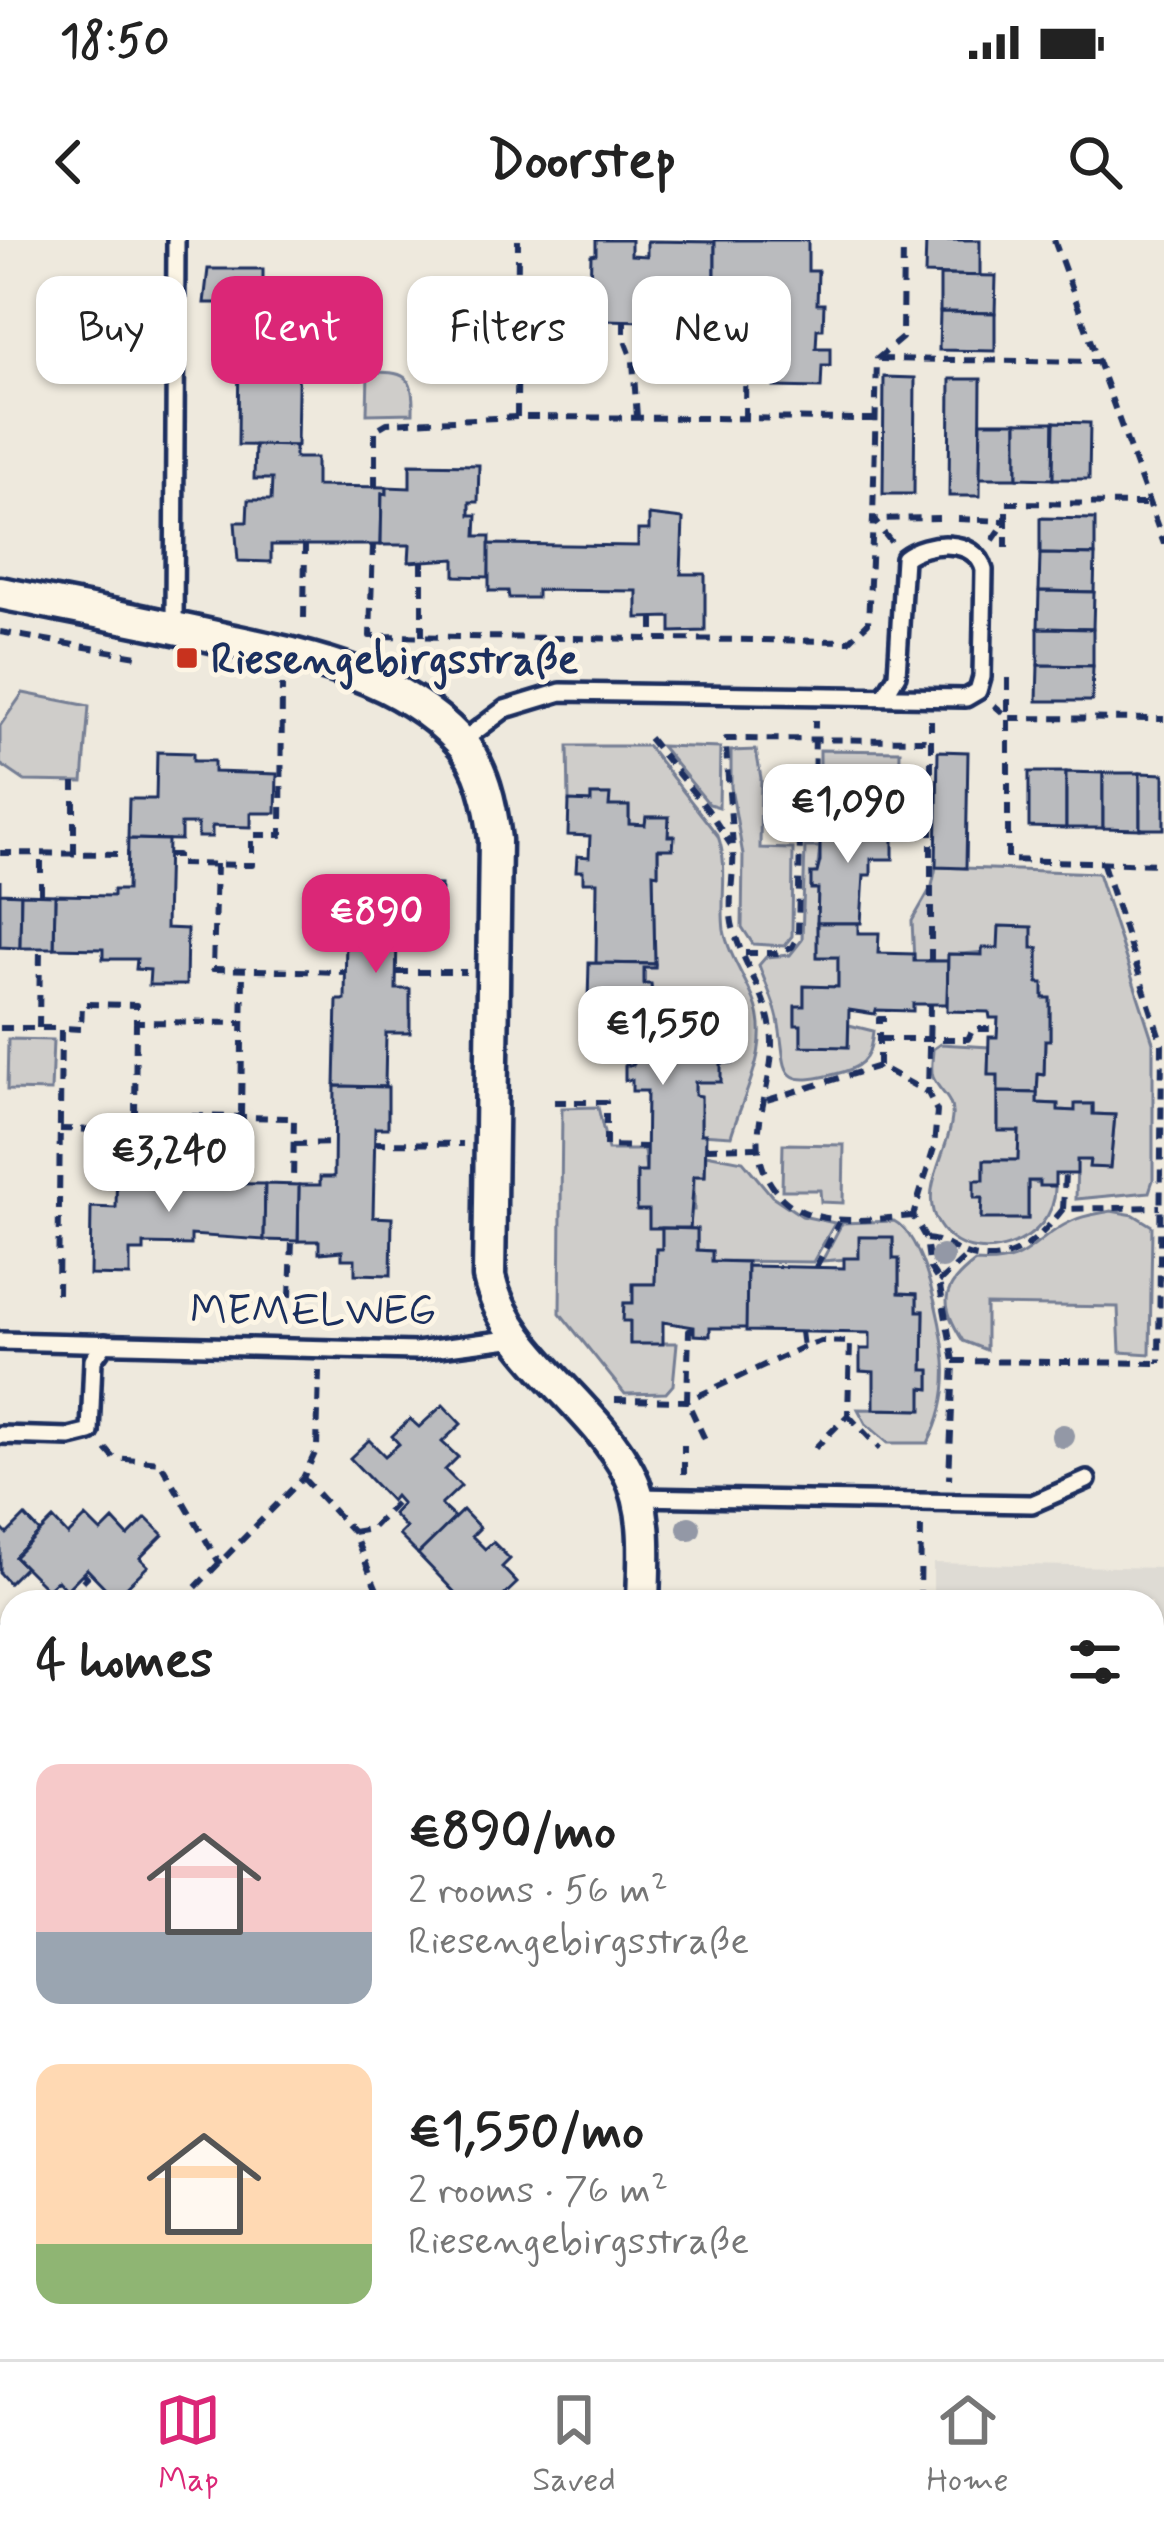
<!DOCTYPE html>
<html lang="en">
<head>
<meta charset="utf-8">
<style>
	:root { --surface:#fff; --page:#f2f2f2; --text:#222; --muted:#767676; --line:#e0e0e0; --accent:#db2777 }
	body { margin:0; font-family:Mynerve,sans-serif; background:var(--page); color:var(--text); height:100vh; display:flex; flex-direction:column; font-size:45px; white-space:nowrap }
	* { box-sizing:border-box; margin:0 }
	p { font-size:39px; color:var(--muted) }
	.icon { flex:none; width:66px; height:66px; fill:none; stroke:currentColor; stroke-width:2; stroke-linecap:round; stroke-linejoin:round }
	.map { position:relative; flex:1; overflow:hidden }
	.details { position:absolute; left:0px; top:1350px; width:1164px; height:771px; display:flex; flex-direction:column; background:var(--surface); border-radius:36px 36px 0 0; box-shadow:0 3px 9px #0004 }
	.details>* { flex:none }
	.guide { position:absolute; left:36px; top:36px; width:1092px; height:108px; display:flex; gap:24px }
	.price { position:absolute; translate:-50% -102px; padding:0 27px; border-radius:24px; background:#fff; color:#222; font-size:39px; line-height:78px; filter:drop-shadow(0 3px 6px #0008) }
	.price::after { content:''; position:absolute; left:50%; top:72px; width:36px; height:27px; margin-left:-18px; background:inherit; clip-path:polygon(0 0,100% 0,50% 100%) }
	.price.selected { background:var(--accent); color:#fff }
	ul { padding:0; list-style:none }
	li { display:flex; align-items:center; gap:36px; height:300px; padding:0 36px }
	li span { display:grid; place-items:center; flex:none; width:336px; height:240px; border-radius:24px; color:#555 }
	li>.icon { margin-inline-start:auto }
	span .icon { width:144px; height:144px; fill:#fffc; stroke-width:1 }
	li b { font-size:51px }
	h2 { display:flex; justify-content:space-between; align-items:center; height:144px; padding:0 36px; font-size:51px }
	.tag { padding:0 42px; border-radius:24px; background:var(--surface); box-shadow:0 3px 9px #0004; font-size:42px; line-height:108px }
	.tag.selected { background:var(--accent); color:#fff }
	.status { display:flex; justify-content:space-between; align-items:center; height:84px; padding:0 60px; background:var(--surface); direction:ltr }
	.status svg { height:33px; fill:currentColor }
	header { display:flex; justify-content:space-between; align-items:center; height:156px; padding:0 36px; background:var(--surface); font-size:54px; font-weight:700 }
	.tab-bar { display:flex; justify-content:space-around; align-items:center; height:168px; border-top:3px solid var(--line); background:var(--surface); font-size:33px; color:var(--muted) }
	.tab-bar a { display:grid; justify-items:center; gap:6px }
	.tab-bar .selected { color:var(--accent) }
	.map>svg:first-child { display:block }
	.built { fill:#dedbd4 }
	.green { fill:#cfcdca; stroke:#757e94; stroke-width:3 }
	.building { fill:#babbbe; stroke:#1b2f5e; stroke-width:3 }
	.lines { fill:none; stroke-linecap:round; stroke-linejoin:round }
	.lane-casing { stroke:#1b2f5e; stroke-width:24 }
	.street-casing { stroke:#1b2f5e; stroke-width:39 }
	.secondary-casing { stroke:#1b2f5e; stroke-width:51 }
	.path { stroke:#1b2f5e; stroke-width:6; stroke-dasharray:12 9; stroke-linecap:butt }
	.lane { stroke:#fcf5e5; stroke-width:15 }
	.street { stroke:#fcf5e5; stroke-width:30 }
	.secondary { stroke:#fcf5e5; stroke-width:42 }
	.tree { fill:#9398a6 }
	.poi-dot { fill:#c8321e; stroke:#fcf5e5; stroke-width:4.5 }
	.labels { text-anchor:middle; stroke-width:10; stroke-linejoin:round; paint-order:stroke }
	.poi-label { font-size:42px; font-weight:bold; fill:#1b2f5e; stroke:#fcf5e5; text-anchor:start }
	.street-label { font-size:42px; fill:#1b2f5e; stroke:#fcf5e5 }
</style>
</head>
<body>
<div class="status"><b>18:50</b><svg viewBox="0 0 49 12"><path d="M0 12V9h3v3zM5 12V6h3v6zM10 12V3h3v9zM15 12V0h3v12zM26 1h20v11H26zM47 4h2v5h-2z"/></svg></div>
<header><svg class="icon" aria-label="back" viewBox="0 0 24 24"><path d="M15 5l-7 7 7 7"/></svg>Doorstep<svg class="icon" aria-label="search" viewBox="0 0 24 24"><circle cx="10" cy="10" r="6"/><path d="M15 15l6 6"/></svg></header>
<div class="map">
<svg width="1164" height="2119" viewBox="0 0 1164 2119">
	<rect width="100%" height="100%" fill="#eee9dd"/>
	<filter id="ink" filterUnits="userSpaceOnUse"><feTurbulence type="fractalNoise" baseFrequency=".00833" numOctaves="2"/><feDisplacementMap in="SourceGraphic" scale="24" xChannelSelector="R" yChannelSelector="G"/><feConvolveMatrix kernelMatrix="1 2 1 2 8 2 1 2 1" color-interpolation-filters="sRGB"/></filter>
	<g filter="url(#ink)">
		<!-- built -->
		<polygon class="built" points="1164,1260 1164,1649 1152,1649 1152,1362 933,1362 933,1323 1162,1328"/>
		<!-- green -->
		<g class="green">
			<path d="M 368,132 C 405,132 414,133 413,173 L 367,174 Z"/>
			<polygon points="23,453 89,466 83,542 25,541 0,524 0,486"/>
			<path d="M 568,506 L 648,506 L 718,596 C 729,627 720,658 724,690 C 728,713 745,738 754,760 C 773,806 744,852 731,896 L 701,894 L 701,856 L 695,855 L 695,842 L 721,823 L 733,822 L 731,784 L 697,783 L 696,804 L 673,804 L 673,777 L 653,776 L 651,745 L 644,744 L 644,728 L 655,727 L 653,633 L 658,633 L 658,609 L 673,608 L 674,597 L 668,596 L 669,577 L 646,577 L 645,585 L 629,584 L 629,567 L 609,566 L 609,555 L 591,555 L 591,562 L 569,561 Z"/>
			<polygon points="661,506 720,508 719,567 709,564"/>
			<polygon points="756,510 761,538 760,608 793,609 792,696 784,706 753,704 742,687 743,615 731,547 731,511"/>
			<polygon points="820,510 900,511 899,575 820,575"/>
			<path d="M 805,607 L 820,607 L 817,633 L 811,634 L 818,649 L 818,717 L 838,717 L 838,747 L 804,747 L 804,766 L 795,767 L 795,784 L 801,785 L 801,805 L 848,807 L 849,785 L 873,791 C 871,813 867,825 843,832 C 774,851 788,831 778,779 C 774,760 765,743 759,725 L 766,717 L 790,715 L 802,700 Z"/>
			<path d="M 936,627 L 1098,633 L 1153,802 L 1153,940 L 1149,952 L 1076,959 L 1077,919 L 1090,920 L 1090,927 L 1110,927 L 1115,875 L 1093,874 L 1093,864 L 1076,864 L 1075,871 L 1058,870 L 1057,864 L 1037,863 L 1038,834 L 1044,834 L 1045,800 L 1050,799 L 1050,759 L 1043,758 L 1038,743 L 1038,708 C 1008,707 980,715 949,714 L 948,721 L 914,721 L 912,681 L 932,646 Z"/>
			<polygon points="8,799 53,800 51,851 7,850"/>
			<path d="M 940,804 L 989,807 L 988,834 L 998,835 L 998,890 L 1019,891 L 1018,920 L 984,920 L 984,940 L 974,941 L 982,958 L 981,978 L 1028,979 L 1028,941 L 1055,946 C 1057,1004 970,1034 939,985 C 917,951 949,913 952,877 C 954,858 939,852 933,837 C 930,829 933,817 933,809 Z"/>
			<polygon points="598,867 608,910 644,910 646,932 637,933 637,969 649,970 662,988 662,1009 656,1009 655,1044 634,1044 633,1063 624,1063 624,1080 630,1081 630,1103 677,1103 673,1145 666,1153 625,1154 560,1073 562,868"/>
			<polygon points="783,904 844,905 843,963 821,962 820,950 782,950"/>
			<polygon points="706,914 743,921 772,956 802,976 835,983 813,1022 712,1021 712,1011 697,1010 697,989 690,988 691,970 694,970 694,936 705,936"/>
			<path d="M 1111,971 L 1134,975 L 1152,986 L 1150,1114 L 1120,1112 L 1118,1067 L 986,1065 L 986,1110 L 963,1101 C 940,1064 940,1049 975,1022 C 1031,1026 1028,1001 1072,981 C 1084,975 1098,974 1111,971 Z"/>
			<path d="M 894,981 C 925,997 942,1087 945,1121 C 947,1150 941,1178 928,1203 L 888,1203 L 866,1184 L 858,1169 L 921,1170 L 922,1148 L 930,1148 L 930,1131 L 923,1130 L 924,1071 L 917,1071 L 917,1054 L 899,1053 L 899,1020 L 893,1019 L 893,998 L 860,997 L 859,1018 L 822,1021 L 842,983 Z"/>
			<polygon points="1152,1920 1164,1922 1164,2106 1152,2107"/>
		</g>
		<!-- building -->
		<g class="building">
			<polygon points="596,0 631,0 631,15 647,16 647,1 715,2 715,59 647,58 646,81 604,80 603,113 555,112 555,90 547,90 548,72 558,72 559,51 590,52 591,15 596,14"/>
			<polygon points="715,0 808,0 808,31 818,31 817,64 824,64 823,89 817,89 816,108 830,108 830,126 822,126 821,148 774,147 775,109 761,109 761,85 778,85 778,60 715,59"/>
			<polygon points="926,0 980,0 980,36 925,34"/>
			<polygon points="208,29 263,29 263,53 318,53 320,88 306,88 305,98 299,98 297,206 238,205 239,97 218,96 220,63 204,63"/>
			<polygon points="940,35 996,36 995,73 940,72"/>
			<polygon points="940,72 995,73 995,111 939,110"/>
			<polygon points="884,137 915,138 914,254 883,254"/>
			<polygon points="950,139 981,139 980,256 949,256"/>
			<polygon points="981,182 1017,182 1017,238 980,238"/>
			<polygon points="1017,182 1054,182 1053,239 1017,238"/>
			<polygon points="1054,182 1090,183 1089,239 1053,239"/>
			<polygon points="255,205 295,206 295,218 316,218 316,246 387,247 387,254 382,253 381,305 271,305 271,322 238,321 235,282 247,282 248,260 271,260 272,239 254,239"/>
			<polygon points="410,224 479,225 478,262 470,262 470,275 477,275 476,296 490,296 489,337 455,336 455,319 409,322 410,305 381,305 382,253 387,254 387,247 410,248"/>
			<polygon points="649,275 683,279 681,334 705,334 705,391 671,392 671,377 637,378 637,351 537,350 537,358 509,358 508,351 489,351 489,304 638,306 638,290 649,290"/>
			<polygon points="1040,278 1095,279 1095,315 1040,314"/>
			<polygon points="1040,314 1095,315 1094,352 1039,351"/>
			<polygon points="1039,351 1094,352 1093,389 1038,388"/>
			<polygon points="1038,388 1093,389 1093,426 1038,425"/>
			<polygon points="1038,425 1093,426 1092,461 1037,461"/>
			<polygon points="938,511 968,512 966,628 936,627"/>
			<polygon points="157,512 193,513 193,521 214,521 214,532 277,534 276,573 251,573 251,587 212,586 212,597 198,597 198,584 181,584 181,600 128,599 129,559 156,559"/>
			<polygon points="1029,532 1066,532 1066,588 1029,587"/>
			<polygon points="1066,532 1103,533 1103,588 1066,588"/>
			<polygon points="1103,533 1140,533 1140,589 1103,588"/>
			<polygon points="1140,533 1164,534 1164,589 1140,589"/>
			<polygon points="591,555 610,555 609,566 629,566 629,584 645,585 646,577 669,577 668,596 674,596 673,609 658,609 658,634 653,633 655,724 596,723 597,642 583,642 583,631 576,631 577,616 589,617 590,596 568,595 569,561 591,562"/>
			<polygon points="854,576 873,577 872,584 893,584 893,619 871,619 871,635 864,635 861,683 817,683 818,649 811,649 811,633 817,633 820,621 820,592 834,592 834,579"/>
			<polygon points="128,599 168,600 166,688 187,689 186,745 149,745 150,730 136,729 137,719 103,719 103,709 54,708 55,655 113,656 113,650 127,650"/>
			<polygon points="0,640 0,653 21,654 20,708 0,707"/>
			<polygon points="386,644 441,645 440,683 425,682 425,695 397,694 396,749 410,749 410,793 386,793 385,847 335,846 337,760 345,760 346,694 331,694 332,657 386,658"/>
			<polygon points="21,654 55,655 54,708 20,708"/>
			<polygon points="817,683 858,683 858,693 879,693 878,713 914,714 914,721 948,721 947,764 913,764 913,771 876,770 875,774 849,770 848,807 801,806 801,785 795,785 795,766 804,766 804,746 838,747 838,717 817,717"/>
			<polygon points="999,686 1032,687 1032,708 1038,708 1038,743 1043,743 1043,758 1050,758 1050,800 1045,800 1044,835 1038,834 1037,853 998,852 998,835 988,835 989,797 997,797 998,778 990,778 989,772 947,771 948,714 982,715 982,708 998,708"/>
			<polygon points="589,723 655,724 655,728 644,728 644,744 651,744 653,776 673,777 673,804 696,804 696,783 731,784 733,823 721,823 721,842 695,842 695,855 701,856 701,894 706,894 705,936 694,936 690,988 649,988 649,970 637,970 637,932 646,932 647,851 632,851 632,840 625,840 625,825 633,825 633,797 614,797 615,781 605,780 606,762 588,762"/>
			<polygon points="335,846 388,847 388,888 375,888 373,977 392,978 391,1035 355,1034 355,1019 342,1019 342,1011 319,1013 319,1001 298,1001 299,945 320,945 320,937 334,937"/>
			<polygon points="998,852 1037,853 1037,863 1058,864 1058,870 1075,871 1075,864 1093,864 1093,874 1115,875 1110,928 1089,927 1090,920 1077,920 1077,934 1055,934 1055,946 1040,946 1040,941 1028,941 1028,979 981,979 982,958 974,958 974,940 984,940 984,920 1018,920 1019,891 998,891"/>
			<polygon points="117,922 154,923 154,931 173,931 173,943 265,944 264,1000 191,995 191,1005 144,1004 144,1011 130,1011 130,1036 90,1035 91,967 116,968"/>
			<polygon points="265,944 299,945 298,1001 264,1000"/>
			<polygon points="662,988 697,989 697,1010 712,1011 712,1021 747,1022 747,1088 710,1088 710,1096 694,1095 694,1087 663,1082 663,1104 630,1104 630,1081 623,1081 624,1063 633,1063 633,1044 655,1044 656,1009 662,1009"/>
			<polygon points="859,997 893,997 893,1019 899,1019 899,1053 917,1054 917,1071 924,1071 923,1130 930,1130 930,1149 922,1148 922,1170 874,1169 874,1132 860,1131 860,1109 870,1109 870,1093 746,1091 747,1026 844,1028 844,1018 859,1018"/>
			<polygon points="443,1165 461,1184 442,1202 458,1217 445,1230 461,1246 441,1265 455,1278 418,1314 399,1295 406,1288 393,1274 402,1264 395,1256 391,1261 350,1218 369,1200 385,1216 399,1204 392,1196 410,1179 419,1187"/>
			<polygon points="463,1270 480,1288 472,1296 485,1309 493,1302 510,1319 502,1327 517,1343 497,1362 464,1362 418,1314"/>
			<polygon points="25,1276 40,1292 15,1317 25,1327 9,1343 0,1333 0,1287 7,1294"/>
			<polygon points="86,1277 101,1292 113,1280 128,1296 146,1278 163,1295 140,1318 148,1326 115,1358 87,1329 66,1350 57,1340 47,1349 15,1317 53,1279 68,1295"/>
			<polygon points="1152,1491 1164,1492 1164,1612 1160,1612 1161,1595 1152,1595"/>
			<polygon points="1152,1719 1164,1720 1164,1772 1152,1772"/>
			<polygon points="0,2052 7,2052 6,2063 12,2063 12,2109 17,2109 17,2118 0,2118"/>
			<rect x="74" y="2109" width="38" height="10"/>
			<polygon points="506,2109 568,2109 568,2117 578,2119 506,2119"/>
		</g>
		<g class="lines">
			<!-- lane casing -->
			<g class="lane-casing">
				<g id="lane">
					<polyline points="174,387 176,0"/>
					<path d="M 461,502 L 505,469 L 561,452 L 966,458 L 978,451 L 982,437 L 984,330 C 976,297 926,301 904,318 L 897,435 L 885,455"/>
					<polyline points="0,1101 416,1111 517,1098"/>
					<polyline points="0,1195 70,1197 90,1192 93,1120 105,1103"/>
					<polyline points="637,1257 1032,1264 1087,1240"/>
				</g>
			</g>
			<!-- street casing -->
			<g class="street-casing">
				<g id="street">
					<path d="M 0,353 C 75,368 151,382 225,399 C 308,417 397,434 458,499 C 483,525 491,565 495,600 L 489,1037 C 507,1116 593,1162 629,1233 C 649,1272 644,1320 643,1362"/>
					<polyline points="0,1670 12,1683"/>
					<polyline points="0,1722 12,1723"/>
					<polyline points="628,2119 628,2109"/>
				</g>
			</g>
			<!-- secondary casing -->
			<g class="secondary-casing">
				<g id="secondary">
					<polyline points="0,1907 12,1916"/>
					<polyline points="351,2109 372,2119"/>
				</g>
			</g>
			<!-- path -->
			<g class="path">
				<polyline points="1054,0 1164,304"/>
				<polyline points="624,81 624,98 633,121 637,177"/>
				<polyline points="880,119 1098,122"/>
				<polyline points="517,177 518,0"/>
				<polyline points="745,179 746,59"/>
				<polyline points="375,247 375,190 387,183 517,177 874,179"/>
				<polyline points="958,279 1006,281 1006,317"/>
				<polyline points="993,300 1006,281 1006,263 1150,264"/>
				<polyline points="891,302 873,279 877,119 902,98 903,0"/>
				<polyline points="373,305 370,396 849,401 868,383 873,279 939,278"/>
				<polyline points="304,378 305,306"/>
				<polyline points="653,378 653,398"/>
				<polyline points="0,392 143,417"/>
				<polyline points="422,396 422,322"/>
				<polyline points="1008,438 1008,620 1164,624"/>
				<polyline points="994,465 1009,478 1164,479"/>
				<polyline points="649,498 708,570 731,605"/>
				<polyline points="800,598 820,600"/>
				<polyline points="0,613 128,614"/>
				<polyline points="74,614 74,542"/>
				<polyline points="168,615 177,615 177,624 252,625 252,595 281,595 282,445"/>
				<polyline points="216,624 213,729 346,732"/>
				<polyline points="1103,624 1162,804 1159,1123"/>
				<polyline points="41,654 41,613"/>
				<polyline points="745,713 777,713 792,707 798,695 800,598 814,580 815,480"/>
				<polyline points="931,721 931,480"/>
				<polyline points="396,732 466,732"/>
				<polyline points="930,764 928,853 937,871 934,908 913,976 926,999 930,1028 939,1042 954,1121 949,1239"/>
				<polyline points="0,788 61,788"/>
				<polyline points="39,788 40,708"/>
				<polyline points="879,799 968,799 973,789 997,789"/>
				<polyline points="879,826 879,779 888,779 888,770"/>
				<polyline points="767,860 879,826 928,853"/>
				<polyline points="554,862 606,862 606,906 646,907"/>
				<polyline points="135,875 136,783"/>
				<polyline points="241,876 243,730"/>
				<polyline points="60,889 134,891 135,875 294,878 293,944"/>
				<polyline points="374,903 463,904"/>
				<polyline points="294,904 334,903"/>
				<polyline points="706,908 756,907"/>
				<polyline points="1063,969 1065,934"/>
				<path d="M 913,976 C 874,979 813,989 782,958 C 735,908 773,859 772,802 C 771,760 745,729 734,691 C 726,666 735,634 733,609 C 731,572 727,536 726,499 L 931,500"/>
				<path d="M 926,999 C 945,1000 955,1012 972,1016 C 1013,1026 1039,999 1063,969 L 1160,967"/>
				<polyline points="816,1027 839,982"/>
				<polyline points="939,1042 967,1016"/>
				<polyline points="58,1054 61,788 81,789 82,764 136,765 136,782 242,783"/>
				<polyline points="290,1057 292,1001"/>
				<polyline points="694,1090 689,1091 687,1161 708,1206"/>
				<polyline points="801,1092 803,1107"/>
				<polyline points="954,1121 1164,1123"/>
				<polyline points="615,1160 687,1161 803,1107 821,1101 850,1102 848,1175 815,1208"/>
				<polyline points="848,1175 880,1209"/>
				<polyline points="106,1209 114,1218 160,1222 220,1324"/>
				<polyline points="684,1234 684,1205"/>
				<polyline points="303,1238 353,1292 382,1362"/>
				<polyline points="353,1292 371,1289 399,1260"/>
				<polyline points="83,1333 87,1337 81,1343 93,1362"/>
				<polyline points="181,1362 303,1238 317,1209 319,1131"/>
				<polyline points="433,1362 450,1347"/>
				<polyline points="920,1362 921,1282"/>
				<polyline points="0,1380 12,1390"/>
				<polyline points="0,1521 12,1509"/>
				<polyline points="1152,1658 1164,1658"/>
				<polyline points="1152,1834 1164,1835"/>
				<polyline points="1152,1908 1164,1908"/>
				<polyline points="0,1969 12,1978"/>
				<polyline points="213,2109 233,2119"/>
				<polyline points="484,2109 484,2119"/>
				<polyline points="933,2109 939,2119"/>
				<polyline points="1029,2109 1029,2119"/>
				<polyline points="35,2119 41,2112 66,2113 66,2109"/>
				<polyline points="182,2119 186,2109"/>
				<polyline points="788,2119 788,2109"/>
			</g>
			<!-- lane -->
			<use href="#lane" class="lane"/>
			<!-- street -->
			<use href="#street" class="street"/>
			<!-- secondary -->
			<use href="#secondary" class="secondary"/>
		</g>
		<!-- trees -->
		<g class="tree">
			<circle cx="942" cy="1017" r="12"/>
			<circle cx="1063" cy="1196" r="12"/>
			<circle cx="689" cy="1288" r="12"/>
		</g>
	</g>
	<!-- markers -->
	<rect class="poi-dot" x="175" y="406" width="24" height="24" rx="6"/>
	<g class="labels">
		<!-- poi labels -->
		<g class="poi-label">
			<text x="211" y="433">Riesengebirgsstraße</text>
		</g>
		<!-- street labels -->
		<g class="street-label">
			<text x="313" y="1084">MEMELWEG</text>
		</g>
	</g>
</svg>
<b class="price" style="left:848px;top:626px">€1,090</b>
<b class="price selected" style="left:376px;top:736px">€890</b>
<b class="price" style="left:663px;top:848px">€1,550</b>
<b class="price" style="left:169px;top:975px">€3,240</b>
<div class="guide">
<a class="tag">Buy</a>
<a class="tag selected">Rent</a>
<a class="tag">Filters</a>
<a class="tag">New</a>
</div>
<section class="details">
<h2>4 homes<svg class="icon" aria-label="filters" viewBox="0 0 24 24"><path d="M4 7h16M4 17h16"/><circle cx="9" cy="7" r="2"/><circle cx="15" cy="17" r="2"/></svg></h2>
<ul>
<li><span style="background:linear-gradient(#f6c9c9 70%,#9aa5b1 0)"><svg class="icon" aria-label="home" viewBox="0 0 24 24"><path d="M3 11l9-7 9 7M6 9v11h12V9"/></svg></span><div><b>€890/mo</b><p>2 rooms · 56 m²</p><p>Riesengebirgsstraße</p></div></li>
<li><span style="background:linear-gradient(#ffd9b3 75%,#8fb573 0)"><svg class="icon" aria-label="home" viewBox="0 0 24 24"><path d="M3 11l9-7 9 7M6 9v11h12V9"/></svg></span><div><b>€1,550/mo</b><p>2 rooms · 76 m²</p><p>Riesengebirgsstraße</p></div></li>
</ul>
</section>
</div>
<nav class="tab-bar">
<a class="selected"><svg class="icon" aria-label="map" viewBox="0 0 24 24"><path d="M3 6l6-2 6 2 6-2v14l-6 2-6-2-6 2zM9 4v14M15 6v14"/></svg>Map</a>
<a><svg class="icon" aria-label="saved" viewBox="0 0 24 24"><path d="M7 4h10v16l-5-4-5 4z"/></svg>Saved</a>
<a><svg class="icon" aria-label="home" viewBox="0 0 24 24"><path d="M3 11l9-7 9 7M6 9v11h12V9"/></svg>Home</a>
</nav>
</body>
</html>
